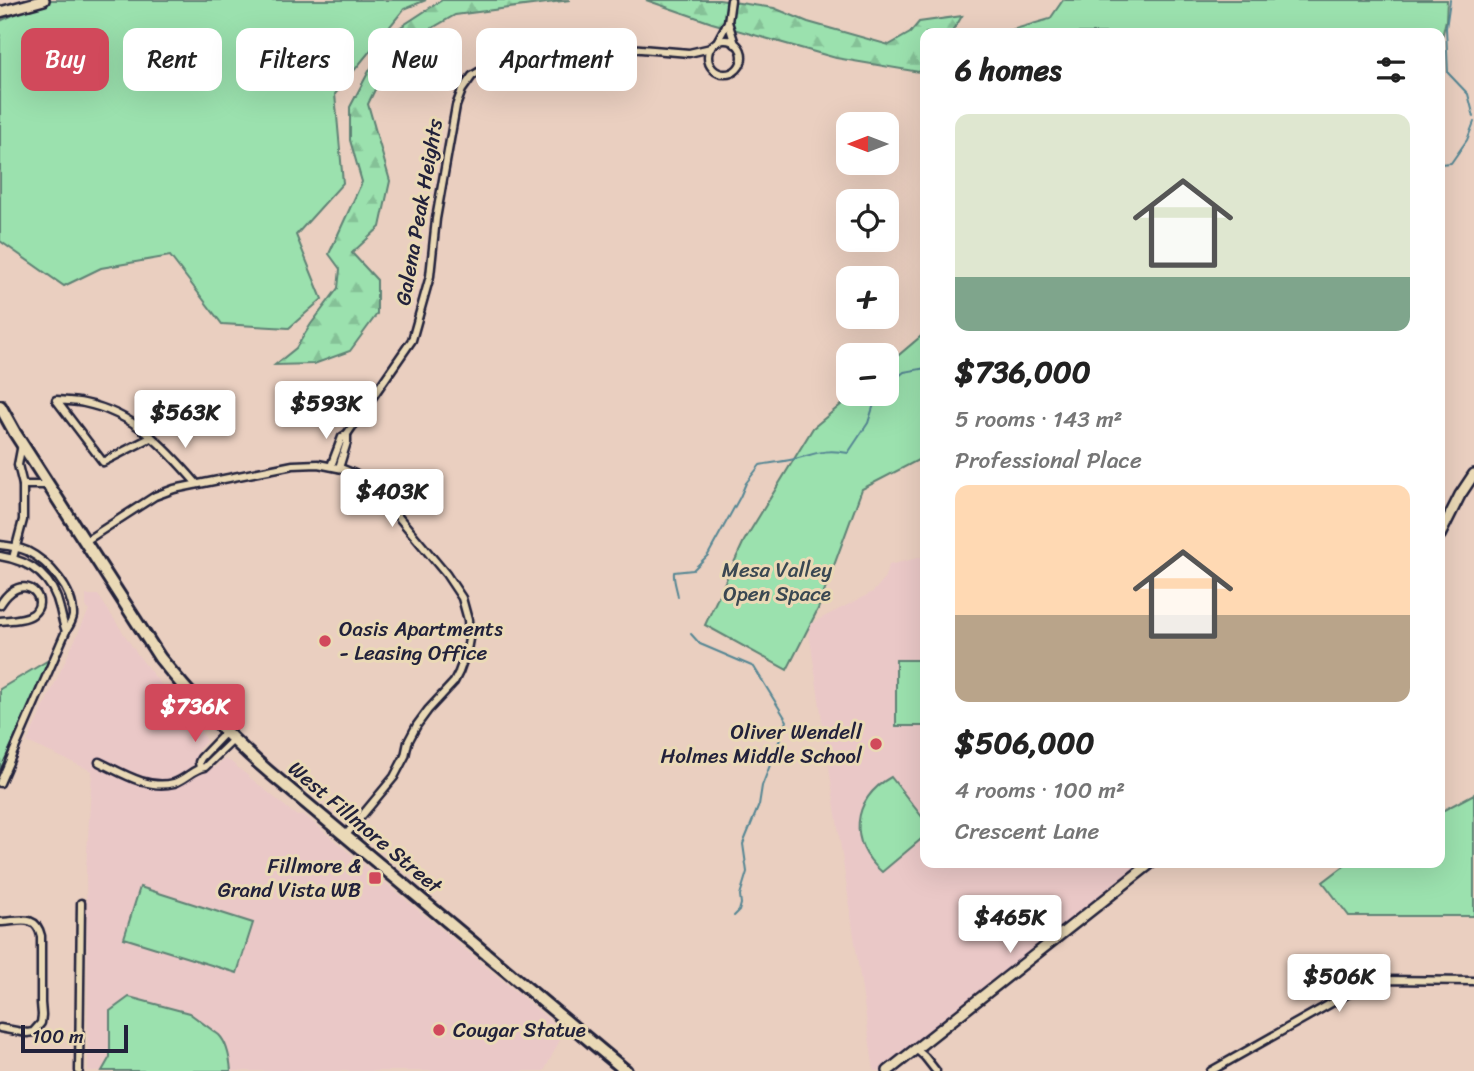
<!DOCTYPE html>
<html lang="en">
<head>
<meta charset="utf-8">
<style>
	:root { --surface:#fff; --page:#f2f2f2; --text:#222; --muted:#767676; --accent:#d1495b }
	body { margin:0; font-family:Sriracha,sans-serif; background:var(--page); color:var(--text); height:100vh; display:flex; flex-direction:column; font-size:26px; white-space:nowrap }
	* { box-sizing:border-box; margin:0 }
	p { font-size:23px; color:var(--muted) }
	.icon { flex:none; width:38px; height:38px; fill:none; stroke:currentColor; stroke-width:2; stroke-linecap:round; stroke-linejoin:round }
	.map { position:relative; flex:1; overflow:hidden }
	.panel { position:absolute; left:920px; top:28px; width:525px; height:840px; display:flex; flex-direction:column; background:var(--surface); border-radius:14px; box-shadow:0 7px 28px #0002 }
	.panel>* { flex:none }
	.banner { position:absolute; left:21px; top:28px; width:665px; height:63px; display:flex; gap:14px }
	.needle { width:46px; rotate:270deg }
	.controls { position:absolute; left:836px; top:112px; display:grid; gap:14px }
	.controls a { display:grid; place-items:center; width:63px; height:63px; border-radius:14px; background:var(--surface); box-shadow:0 7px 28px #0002; font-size:35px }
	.scale { position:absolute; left:21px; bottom:18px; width:107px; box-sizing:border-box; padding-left:7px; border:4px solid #22223b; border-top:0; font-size:19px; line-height:24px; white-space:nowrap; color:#22223b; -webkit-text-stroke:5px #ead9b6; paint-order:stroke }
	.price { position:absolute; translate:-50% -60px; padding:0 16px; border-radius:7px; background:#fff; color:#222; font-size:23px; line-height:46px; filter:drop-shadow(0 2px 4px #0008) }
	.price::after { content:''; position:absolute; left:50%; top:42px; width:21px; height:16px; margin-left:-10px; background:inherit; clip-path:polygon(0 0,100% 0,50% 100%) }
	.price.current { background:var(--accent); color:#fff }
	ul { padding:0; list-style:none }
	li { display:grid; align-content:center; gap:14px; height:371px; padding:0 35px }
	li span { display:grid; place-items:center; height:217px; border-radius:14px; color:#555 }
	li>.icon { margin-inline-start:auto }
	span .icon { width:126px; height:126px; fill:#fffc; stroke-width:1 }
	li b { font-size:30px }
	h2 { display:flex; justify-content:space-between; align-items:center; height:84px; padding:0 35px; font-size:30px }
	.pill { padding:0 24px; border-radius:14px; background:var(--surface); box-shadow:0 7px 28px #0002; font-size:24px; line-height:63px }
	.pill.current { background:var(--accent); color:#fff }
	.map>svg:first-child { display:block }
	.built { fill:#eac8c7 }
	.green { fill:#9be1ae; stroke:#5e8274; stroke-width:2 }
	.forest { fill:url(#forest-firs); stroke:#5e8274; stroke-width:2 }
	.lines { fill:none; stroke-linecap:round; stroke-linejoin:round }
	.stream { stroke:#558693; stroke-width:2 }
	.minor-casing { stroke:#22223b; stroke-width:11 }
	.secondary-casing { stroke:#22223b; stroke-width:14 }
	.primary-casing { stroke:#22223b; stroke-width:16 }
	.minor { stroke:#ead9b6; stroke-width:6 }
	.secondary { stroke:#ead9b6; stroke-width:9 }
	.primary { stroke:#ead9b6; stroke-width:10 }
	.poi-dot { fill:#d1495b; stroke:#ead9b6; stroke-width:2.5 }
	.labels { text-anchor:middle; stroke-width:6; stroke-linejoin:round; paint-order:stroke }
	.street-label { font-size:21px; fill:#22223b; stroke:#ead9b6 }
	.park-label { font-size:21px; fill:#3a4852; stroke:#ead9b6 }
	.poi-label { font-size:21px; fill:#22223b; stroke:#ead9b6; text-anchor:start }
</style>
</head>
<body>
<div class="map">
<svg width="1474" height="1071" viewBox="0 0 1474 1071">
	<defs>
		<pattern id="forest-firs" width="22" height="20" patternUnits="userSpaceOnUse" patternTransform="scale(1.75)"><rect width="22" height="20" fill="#9be1ae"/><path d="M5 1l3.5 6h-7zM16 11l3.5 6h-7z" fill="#85c197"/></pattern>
	</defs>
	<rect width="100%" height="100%" fill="#eacfc0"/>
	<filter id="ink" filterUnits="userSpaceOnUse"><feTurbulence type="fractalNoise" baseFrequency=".0143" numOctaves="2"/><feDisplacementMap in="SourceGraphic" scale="14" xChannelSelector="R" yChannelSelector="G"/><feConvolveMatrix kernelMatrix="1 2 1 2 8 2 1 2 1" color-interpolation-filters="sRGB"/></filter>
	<g filter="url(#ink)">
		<!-- built -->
		<g class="built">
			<polygon points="926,556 926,863 1144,863 879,1071 874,1071 808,625 873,592 884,579 889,565"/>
			<polygon points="86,595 98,595 138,655 162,686 205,737 206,742 197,750 215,768 223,759 230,761 297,816 304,815 564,1032 544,1071 88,1071 86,869 92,771 27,742 89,610 86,608"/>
		</g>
		<!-- green -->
		<g class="green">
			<polygon points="46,0 426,0 404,9 335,94 343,183 296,235 322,299 289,328 222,324 170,256 101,268 64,286 0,241 0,21"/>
			<polygon points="1063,0 1447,0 1446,20 1440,46 1440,33 1001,33 1050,19"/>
			<polygon points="926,332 926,456 862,489 818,609 787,670 705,625 744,541 813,428 854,394 887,394 887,365"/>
			<polygon points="52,658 0,770 0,689"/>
			<rect x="896" y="660" width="30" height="66"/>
			<path d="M 891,777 L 926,822 L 926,835 L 882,872 C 848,844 851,799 891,777 Z"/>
			<polygon points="1474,794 1474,916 1349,916 1323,882 1348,863 1440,863 1440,812"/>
			<polygon points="140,887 253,923 237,973 124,938"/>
			<path d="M 129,997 L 189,1013 L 219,1035 C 227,1043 230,1059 231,1071 L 102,1071 L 110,1057 L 110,1011 Z"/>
		</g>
		<!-- forest -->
		<g class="forest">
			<polygon points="442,0 570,0 455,15 403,45 380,79 368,104 390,181 380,227 352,253 377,280 377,314 350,351 314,364 275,365 296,348 311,324 338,288 340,269 329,254 362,182 350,140 350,107 369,71 396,30"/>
			<polygon points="646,0 719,0 774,8 808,22 889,45 910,33 919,22 962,16 952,33 926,33 926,65 919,72 836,58 712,23"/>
		</g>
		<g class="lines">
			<!-- stream -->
			<g class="stream">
				<polyline points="1450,0 1446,28 1448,73 1468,94 1474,117"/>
				<polyline points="1440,164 1451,163 1467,140 1474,122"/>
				<polyline points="887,386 904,372 926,368"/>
				<path d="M 678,597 C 677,588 673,581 674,572 L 693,570 L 708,555 L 740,497 L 746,483 L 760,465 C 770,463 780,462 790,460 C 814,455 822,448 848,453 L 868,423 L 876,398 L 880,394"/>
				<polyline points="691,634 700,644 754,667 787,721 762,786 759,805 743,844 747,872 740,895 741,904 739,911 734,916"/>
			</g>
			<!-- minor casing -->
			<g class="minor-casing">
				<g id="minor">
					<polyline points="728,22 735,44"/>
					<circle cx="725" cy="57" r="17"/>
					<polyline points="717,42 728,22 731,0"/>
					<path d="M 152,437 L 103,462 L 56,400 C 65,401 75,401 84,403 C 134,413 165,447 197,484"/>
					<polyline points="331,466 342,437 347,434 412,340 430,276 436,219 456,106 462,90 472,76 503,57 612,48 629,48 689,53 711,48"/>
					<polyline points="339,468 347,442 347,434"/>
					<polyline points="23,485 49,485"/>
					<polyline points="84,542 155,496 174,489 293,465 318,464 343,469 355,474 376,490 446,574 462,598 468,620 469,639 467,650 459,672 454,682 428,710 417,725 408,742 405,756 394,777 345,836"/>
					<path d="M 0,545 C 9,546 18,547 27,551 C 49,562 74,590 73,616 C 72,622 69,626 66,631 L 0,783"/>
					<path d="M 0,556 C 31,561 53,577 60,609 C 62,617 63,624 66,631"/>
					<polyline points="13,558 23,520 23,485 18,465 22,444"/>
					<path d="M 0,605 C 3,600 7,595 11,592 C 30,577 49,601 33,614 C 25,620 10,620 0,621"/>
					<path d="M 99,762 C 122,773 148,790 174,783 C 186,779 193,769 205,767 L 233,740"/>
					<polyline points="200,768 199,762 201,758 225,733"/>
					<path d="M 0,922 C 18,922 36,913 41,936 L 41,1003 L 42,1015 L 41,1023 L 33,1032 L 27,1033 L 0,1028"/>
					<polyline points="916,1049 925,1057 936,1071"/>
					<polyline points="79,1071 81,903"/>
					<polyline points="1211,1071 1367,983 1385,980 1474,981"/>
				</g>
			</g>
			<!-- secondary casing -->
			<g class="secondary-casing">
				<g id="secondary">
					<polyline points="0,12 44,0"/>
					<polyline points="1440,535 1460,495 1474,474"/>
					<polyline points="888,1071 1151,863"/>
				</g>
			</g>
			<!-- primary casing -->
			<g class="primary-casing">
				<path id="primary" d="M 0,406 L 15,433 L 160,658 C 194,700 228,737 269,772 L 626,1071"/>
			</g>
			<!-- minor -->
			<use href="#minor" class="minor"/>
			<!-- secondary -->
			<use href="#secondary" class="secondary"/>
			<!-- primary -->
			<use href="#primary" class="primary"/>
		</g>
	</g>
	<!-- markers -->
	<g class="poi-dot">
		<circle cx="325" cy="641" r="7"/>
		<circle cx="876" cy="744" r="7"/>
		<rect x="368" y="871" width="14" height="14" rx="3.5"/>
		<circle cx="439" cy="1030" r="7"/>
	</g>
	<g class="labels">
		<!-- street labels -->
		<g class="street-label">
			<text transform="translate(419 212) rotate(-80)" y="7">Galena Peak Heights</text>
			<text transform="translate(365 827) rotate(40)" y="7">West Fillmore Street</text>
		</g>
		<!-- park labels -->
		<g class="park-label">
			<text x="777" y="577">Mesa Valley<tspan x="777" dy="24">Open Space</tspan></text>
		</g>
		<!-- poi labels -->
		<g class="poi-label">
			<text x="339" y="636">Oasis Apartments<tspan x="339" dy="24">- Leasing Office</tspan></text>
			<text x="862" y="739" text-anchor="end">Oliver Wendell<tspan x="862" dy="24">Holmes Middle School</tspan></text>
			<text x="361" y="873" text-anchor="end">Fillmore &amp;<tspan x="361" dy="24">Grand Vista WB</tspan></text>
			<text x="453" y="1037">Cougar Statue</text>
		</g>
	</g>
</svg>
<div class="controls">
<a><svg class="needle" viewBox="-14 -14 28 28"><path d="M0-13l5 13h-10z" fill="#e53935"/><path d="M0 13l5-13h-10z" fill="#767676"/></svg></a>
<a><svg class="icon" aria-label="locate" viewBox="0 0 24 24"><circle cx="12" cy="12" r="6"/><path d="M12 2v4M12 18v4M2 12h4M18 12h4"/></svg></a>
<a>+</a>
<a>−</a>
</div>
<div class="scale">100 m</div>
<b class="price" style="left:326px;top:441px">$593K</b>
<b class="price" style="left:185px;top:450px">$563K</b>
<b class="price" style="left:392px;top:529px">$403K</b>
<b class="price current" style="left:195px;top:744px">$736K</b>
<b class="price" style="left:1010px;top:955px">$465K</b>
<b class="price" style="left:1339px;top:1014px">$506K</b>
<div class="banner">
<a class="pill current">Buy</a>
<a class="pill">Rent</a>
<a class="pill">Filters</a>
<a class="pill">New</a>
<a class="pill">Apartment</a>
</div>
<section class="panel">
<h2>6 homes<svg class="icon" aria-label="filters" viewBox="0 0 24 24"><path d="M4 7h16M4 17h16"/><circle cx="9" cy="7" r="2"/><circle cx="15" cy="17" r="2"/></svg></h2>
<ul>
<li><span style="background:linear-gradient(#dfe7d0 75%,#7fa58c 0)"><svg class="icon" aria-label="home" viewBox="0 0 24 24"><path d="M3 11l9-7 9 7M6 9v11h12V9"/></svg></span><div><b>$736,000</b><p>5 rooms · 143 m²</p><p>Professional Place</p></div></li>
<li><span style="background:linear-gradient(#ffd9b3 60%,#b9a48a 0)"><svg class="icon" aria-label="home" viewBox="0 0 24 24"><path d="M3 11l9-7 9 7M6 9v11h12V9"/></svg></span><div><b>$506,000</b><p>4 rooms · 100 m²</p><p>Crescent Lane</p></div></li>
</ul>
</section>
</div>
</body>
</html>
